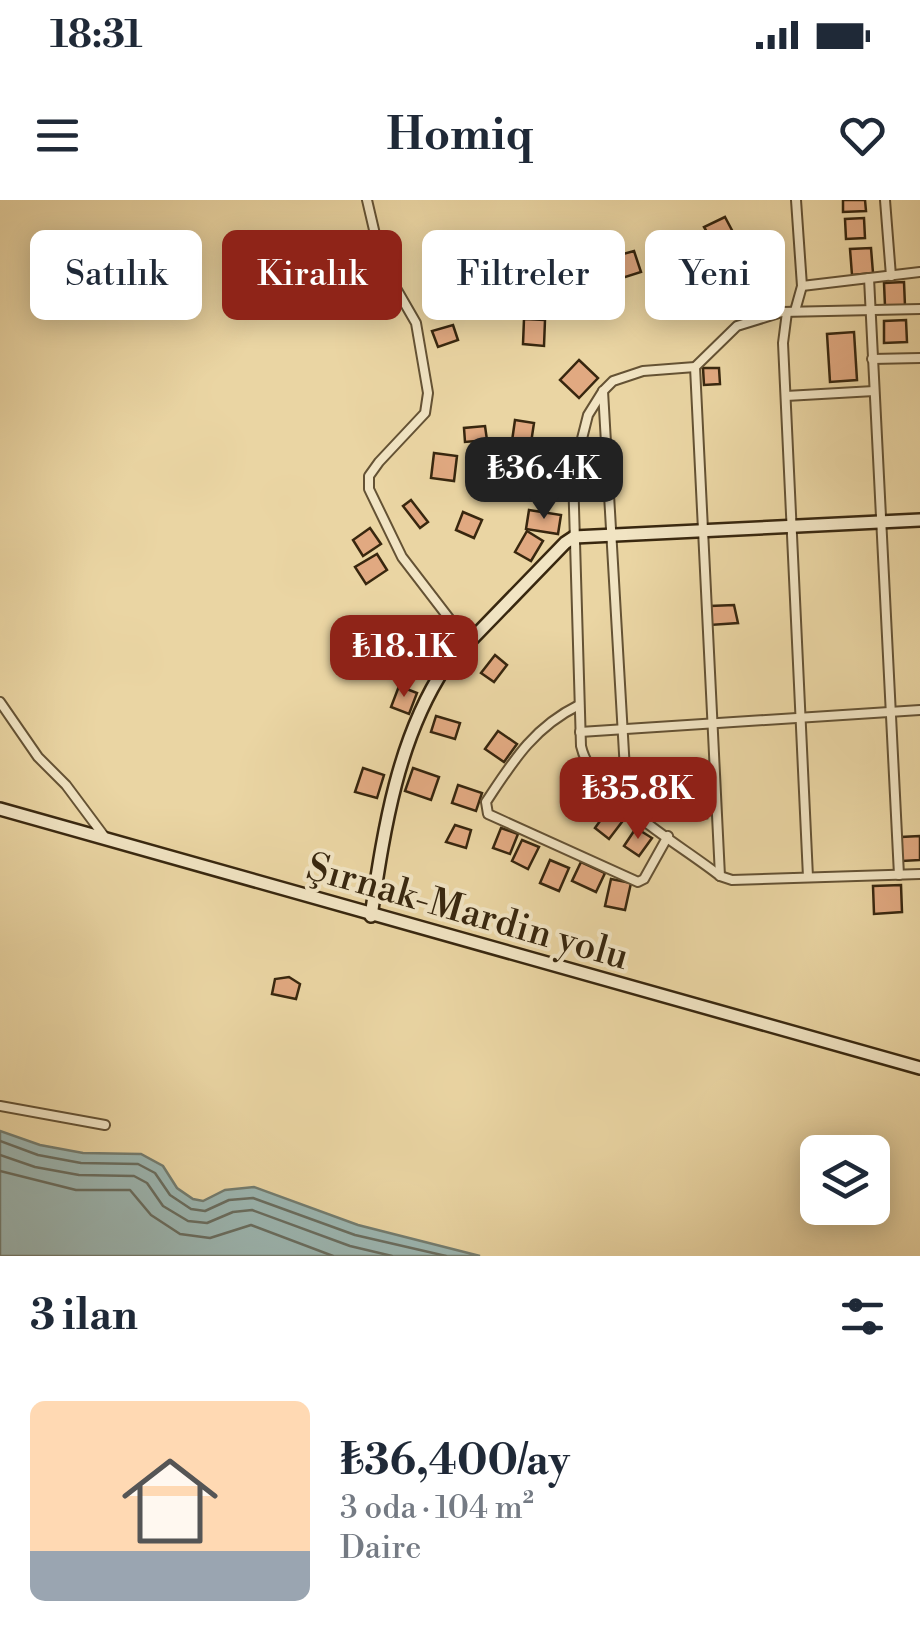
<!DOCTYPE html>
<html lang="tr">
<head>
<meta charset="utf-8">
<style>
	:root { --surface:#fff; --page:#f6f6f7; --text:#1f2937; --muted:#747a83; --line:#e0e1e3; --accent:#8f2418 }
	body { margin:0; font-family:"Libre Bodoni",serif; background:var(--page); color:var(--text); height:100vh; display:flex; flex-direction:column; font-size:38px; white-space:nowrap }
	* { box-sizing:border-box; margin:0 }
	p { font-size:32px; color:var(--muted) }
	.icon { flex:none; width:55px; height:55px; fill:none; stroke:currentColor; stroke-width:2; stroke-linecap:round; stroke-linejoin:round }
	.map { position:relative; height:1056px; overflow:hidden }
	.details { display:flex; flex-direction:column; background:var(--surface); flex:1 }
	.details>* { flex:none }
	.guide { position:absolute; left:30px; top:30px; width:860px; height:90px; display:flex; gap:20px }
	.controls { position:absolute; left:800px; top:935px; display:grid; gap:20px }
	.controls a { display:grid; place-items:center; width:90px; height:90px; border-radius:15px; background:var(--surface); box-shadow:0 5px 25px #0003; font-size:50px }
	.price { position:absolute; translate:-50% -85px; padding:0 22px; border-radius:20px; background:var(--accent); color:#fff; font-size:32px; line-height:65px; filter:drop-shadow(0 2px 5px #0008) }
	.price::after { content:''; position:absolute; left:50%; top:60px; width:30px; height:22px; margin-left:-15px; background:inherit; clip-path:polygon(0 0,100% 0,50% 100%) }
	.price.on { background:#222; color:#fff }
	ul { padding:0; list-style:none }
	li { display:flex; align-items:center; gap:30px; height:250px; padding:0 30px }
	li+li { border-top:2px solid var(--line) }
	li span { display:grid; place-items:center; flex:none; width:280px; height:200px; border-radius:15px; color:#555 }
	li>.icon { margin-inline-start:auto }
	span .icon { width:120px; height:120px; fill:#fffc; stroke-width:1 }
	li b { font-size:42px }
	h2 { display:flex; justify-content:space-between; align-items:center; height:120px; padding:0 30px; font-size:42px }
	.tag { padding:0 35px; border-radius:15px; background:var(--surface); box-shadow:0 5px 25px #0003; font-size:35px; line-height:90px }
	.tag.on { background:var(--accent); color:#fff }
	.status { display:flex; justify-content:space-between; align-items:center; height:70px; padding:0 50px; background:var(--surface); direction:ltr }
	.status svg { height:28px; fill:currentColor }
	header { display:flex; justify-content:space-between; align-items:center; height:130px; padding:0 30px; background:var(--surface); font-size:45px; font-weight:700 }
	.map>svg:first-child { display:block }
	.water { fill:#9cb6b1; stroke:#747d70; stroke-width:2.5 }
	.lines { fill:none; stroke-linecap:round; stroke-linejoin:round }
	.shore { stroke:#6a6e60; stroke-width:2.5 }
	.building { fill:#e1a981; stroke:#38270f; stroke-width:2.5 }
	.street-casing { stroke:#645234; stroke-width:12 }
	.secondary-casing { stroke:#38270f; stroke-width:16 }
	.street { stroke:#f1e4c3; stroke-width:8 }
	.secondary { stroke:#f1e4c3; stroke-width:11 }
	.labels { text-anchor:middle; stroke-width:8; stroke-linejoin:round; paint-order:stroke }
	.street-label { font-size:38px; fill:#38270f; stroke:#f1e4c3 }
</style>
</head>
<body>
<div class="status"><b>18:31</b><svg viewBox="0 0 49 12"><path d="M0 12V9h3v3zM5 12V6h3v6zM10 12V3h3v9zM15 12V0h3v12zM26 1h20v11H26zM47 4h2v5h-2z"/></svg></div>
<header><svg class="icon" aria-label="menu" viewBox="0 0 24 24"><path d="M4 6h16M4 12h16M4 18h16"/></svg>Homiq<svg class="icon" aria-label="heart" viewBox="0 0 24 24"><path d="M12 20l-8-8c-3-5 5-10 8-4 3-6 11-1 8 4z"/></svg></header>
<div class="map">
<svg width="920" height="1056" viewBox="0 0 920 1056">
	<rect width="100%" height="100%" fill="#ead5a3"/>
	<filter id="stains"><feTurbulence type="fractalNoise" baseFrequency=".002" numOctaves="4"/><feColorMatrix values="0 0 0 0 .2 0 0 0 0 .09 0 0 0 0 .02 0 0 0 .5 -.17"/></filter>
	<radialGradient id="worn" r=".72"><stop offset=".6" stop-color="#630" stop-opacity="0"/><stop offset="1" stop-color="#630" stop-opacity=".3"/></radialGradient>
	<!-- water -->
	<polygon class="water" points="0,931 40,945 83,953 141,954 163,966 177,988 193,999 203,1001 225,990 254,987 358,1025 480,1056 0,1056"/>
	<g class="lines">
		<!-- shore -->
		<g class="shore">
			<polyline points="0,941 38,955 81,963 138,964 155,973 170,995 191,1009 205,1011 229,1000 253,998 355,1035 446,1056"/>
			<polyline points="0,955 35,967 79,975 134,976 147,983 163,1006 188,1021 207,1023 233,1012 252,1010 350,1046 392,1056"/>
			<polyline points="0,971 76,990 130,990 151,1015 180,1034 210,1038 251,1025 333,1056"/>
		</g>
	</g>
	<!-- building -->
	<g class="building">
		<polygon points="843,0 865,0 866,11 843,12"/>
		<polygon points="725,17 735,36 715,46 704,27"/>
		<polygon points="864,18 865,38 846,39 845,19"/>
		<polygon points="871,48 873,73 852,75 850,49"/>
		<polygon points="634,51 641,72 619,79 612,57"/>
		<polygon points="904,82 905,106 885,106 884,83"/>
		<polygon points="524,119 545,120 544,146 523,144"/>
		<polygon points="906,120 907,142 884,143 884,121"/>
		<polygon points="453,125 458,140 438,147 432,131"/>
		<polygon points="854,132 857,180 830,182 827,134"/>
		<polygon points="579,160 598,178 579,198 560,180"/>
		<polygon points="703,168 719,168 720,184 704,185"/>
		<polygon points="515,220 534,223 531,243 512,241"/>
		<polygon points="485,226 487,240 465,242 464,228"/>
		<polygon points="504,245 526,247 524,270 502,267"/>
		<polygon points="434,253 457,256 454,281 431,278"/>
		<polygon points="538,255 559,257 557,278 536,275"/>
		<polygon points="411,300 428,322 420,328 403,306"/>
		<polygon points="529,310 561,315 558,334 526,329"/>
		<polygon points="463,312 482,320 474,338 456,330"/>
		<polygon points="370,328 381,344 363,356 353,340"/>
		<polygon points="527,331 543,341 531,361 515,352"/>
		<polygon points="377,354 387,370 366,384 355,367"/>
		<polygon points="734,405 738,423 710,425 710,406"/>
		<polygon points="495,455 507,465 494,482 481,473"/>
		<polygon points="399,486 417,493 409,514 391,507"/>
		<polygon points="436,516 460,523 455,539 431,532"/>
		<polygon points="498,531 517,544 504,562 485,549"/>
		<polygon points="363,568 384,575 377,598 355,592"/>
		<polygon points="413,568 439,577 431,600 405,591"/>
		<polygon points="653,569 655,591 632,593 630,571"/>
		<polygon points="458,585 482,593 476,611 452,603"/>
		<polygon points="706,594 707,618 683,619 682,595"/>
		<polygon points="610,607 625,618 609,639 595,628"/>
		<polygon points="455,625 471,630 466,648 446,642"/>
		<polygon points="501,628 518,634 510,654 493,648"/>
		<polygon points="636,628 652,638 639,656 624,646"/>
		<polygon points="920,636 920,660 902,661 901,637"/>
		<polygon points="522,640 539,647 528,669 512,661"/>
		<polygon points="550,660 569,668 559,691 540,683"/>
		<polygon points="581,662 605,673 596,692 572,681"/>
		<polygon points="611,679 631,683 625,710 605,706"/>
		<polygon points="901,685 902,712 874,714 873,686"/>
		<polygon points="289,777 300,784 296,799 272,794 275,779"/>
	</g>
	<g class="lines">
		<!-- street casing -->
		<g class="street-casing">
			<g id="street">
				<polyline points="367,0 382,64 416,123 428,193 425,213 379,262 369,276 369,289 402,357 468,443"/>
				<polyline points="885,0 891,76"/>
				<polyline points="869,78 899,675"/>
				<polyline points="802,86 920,72"/>
				<path d="M 920,109 L 782,112 L 737,126 L 695,167 L 643,171 L 613,181 L 603,191 L 588,215 L 573,274 L 581,546 C 592,596 680,644 720,676 L 732,680 L 920,674"/>
				<polyline points="795,111 802,86 796,0"/>
				<polyline points="787,112 783,143 808,677"/>
				<polyline points="872,159 920,158"/>
				<polyline points="695,167 720,676"/>
				<polyline points="603,191 627,605"/>
				<polyline points="786,196 874,191"/>
				<polyline points="0,502 38,557 66,585 104,636"/>
				<path d="M 579,505 C 534,527 513,561 486,602 L 488,614 L 638,682 L 644,679 L 668,636"/>
				<polyline points="580,532 920,510"/>
				<polyline points="0,906 105,925"/>
			</g>
		</g>
		<!-- secondary casing -->
		<g class="secondary-casing">
			<g id="secondary">
				<polyline points="0,609 920,868"/>
				<path d="M 371,716 C 384,630 397,540 445,467 L 565,343 L 574,337 L 920,320"/>
			</g>
		</g>
		<!-- street -->
		<use href="#street" class="street"/>
		<!-- secondary -->
		<use href="#secondary" class="secondary"/>
	</g>
	<g class="labels">
		<!-- street labels -->
		<g class="street-label">
			<text transform="translate(468 711) rotate(16)" y="13">Şırnak-Mardin yolu</text>
		</g>
	</g>
	<rect width="100%" height="100%" filter="url(#stains)"/>
	<rect width="100%" height="100%" fill="url(#worn)"/>
</svg>
<div class="controls">
<a><svg class="icon" aria-label="layers" viewBox="0 0 24 24"><path d="M12 4l9 5-9 5-9-5zM3 14l9 5 9-5"/></svg></a>
</div>
<b class="price on" style="left:544px;top:322px">₺36.4K</b>
<b class="price" style="left:404px;top:500px">₺18.1K</b>
<b class="price" style="left:638px;top:642px">₺35.8K</b>
<div class="guide">
<a class="tag">Satılık</a>
<a class="tag on">Kiralık</a>
<a class="tag">Filtreler</a>
<a class="tag">Yeni</a>
</div>
</div>
<section class="details">
<h2>3 ilan<svg class="icon" aria-label="filters" viewBox="0 0 24 24"><path d="M4 7h16M4 17h16"/><circle cx="9" cy="7" r="2"/><circle cx="15" cy="17" r="2"/></svg></h2>
<ul>
<li><span style="background:linear-gradient(#ffd9b3 75%,#9aa5b1 0)"><svg class="icon" aria-label="home" viewBox="0 0 24 24"><path d="M3 11l9-7 9 7M6 9v11h12V9"/></svg></span><div><b>₺36,400/ay</b><p>3 oda · 104 m²</p><p>Daire</p></div></li>
</ul>
</section>
</body>
</html>
